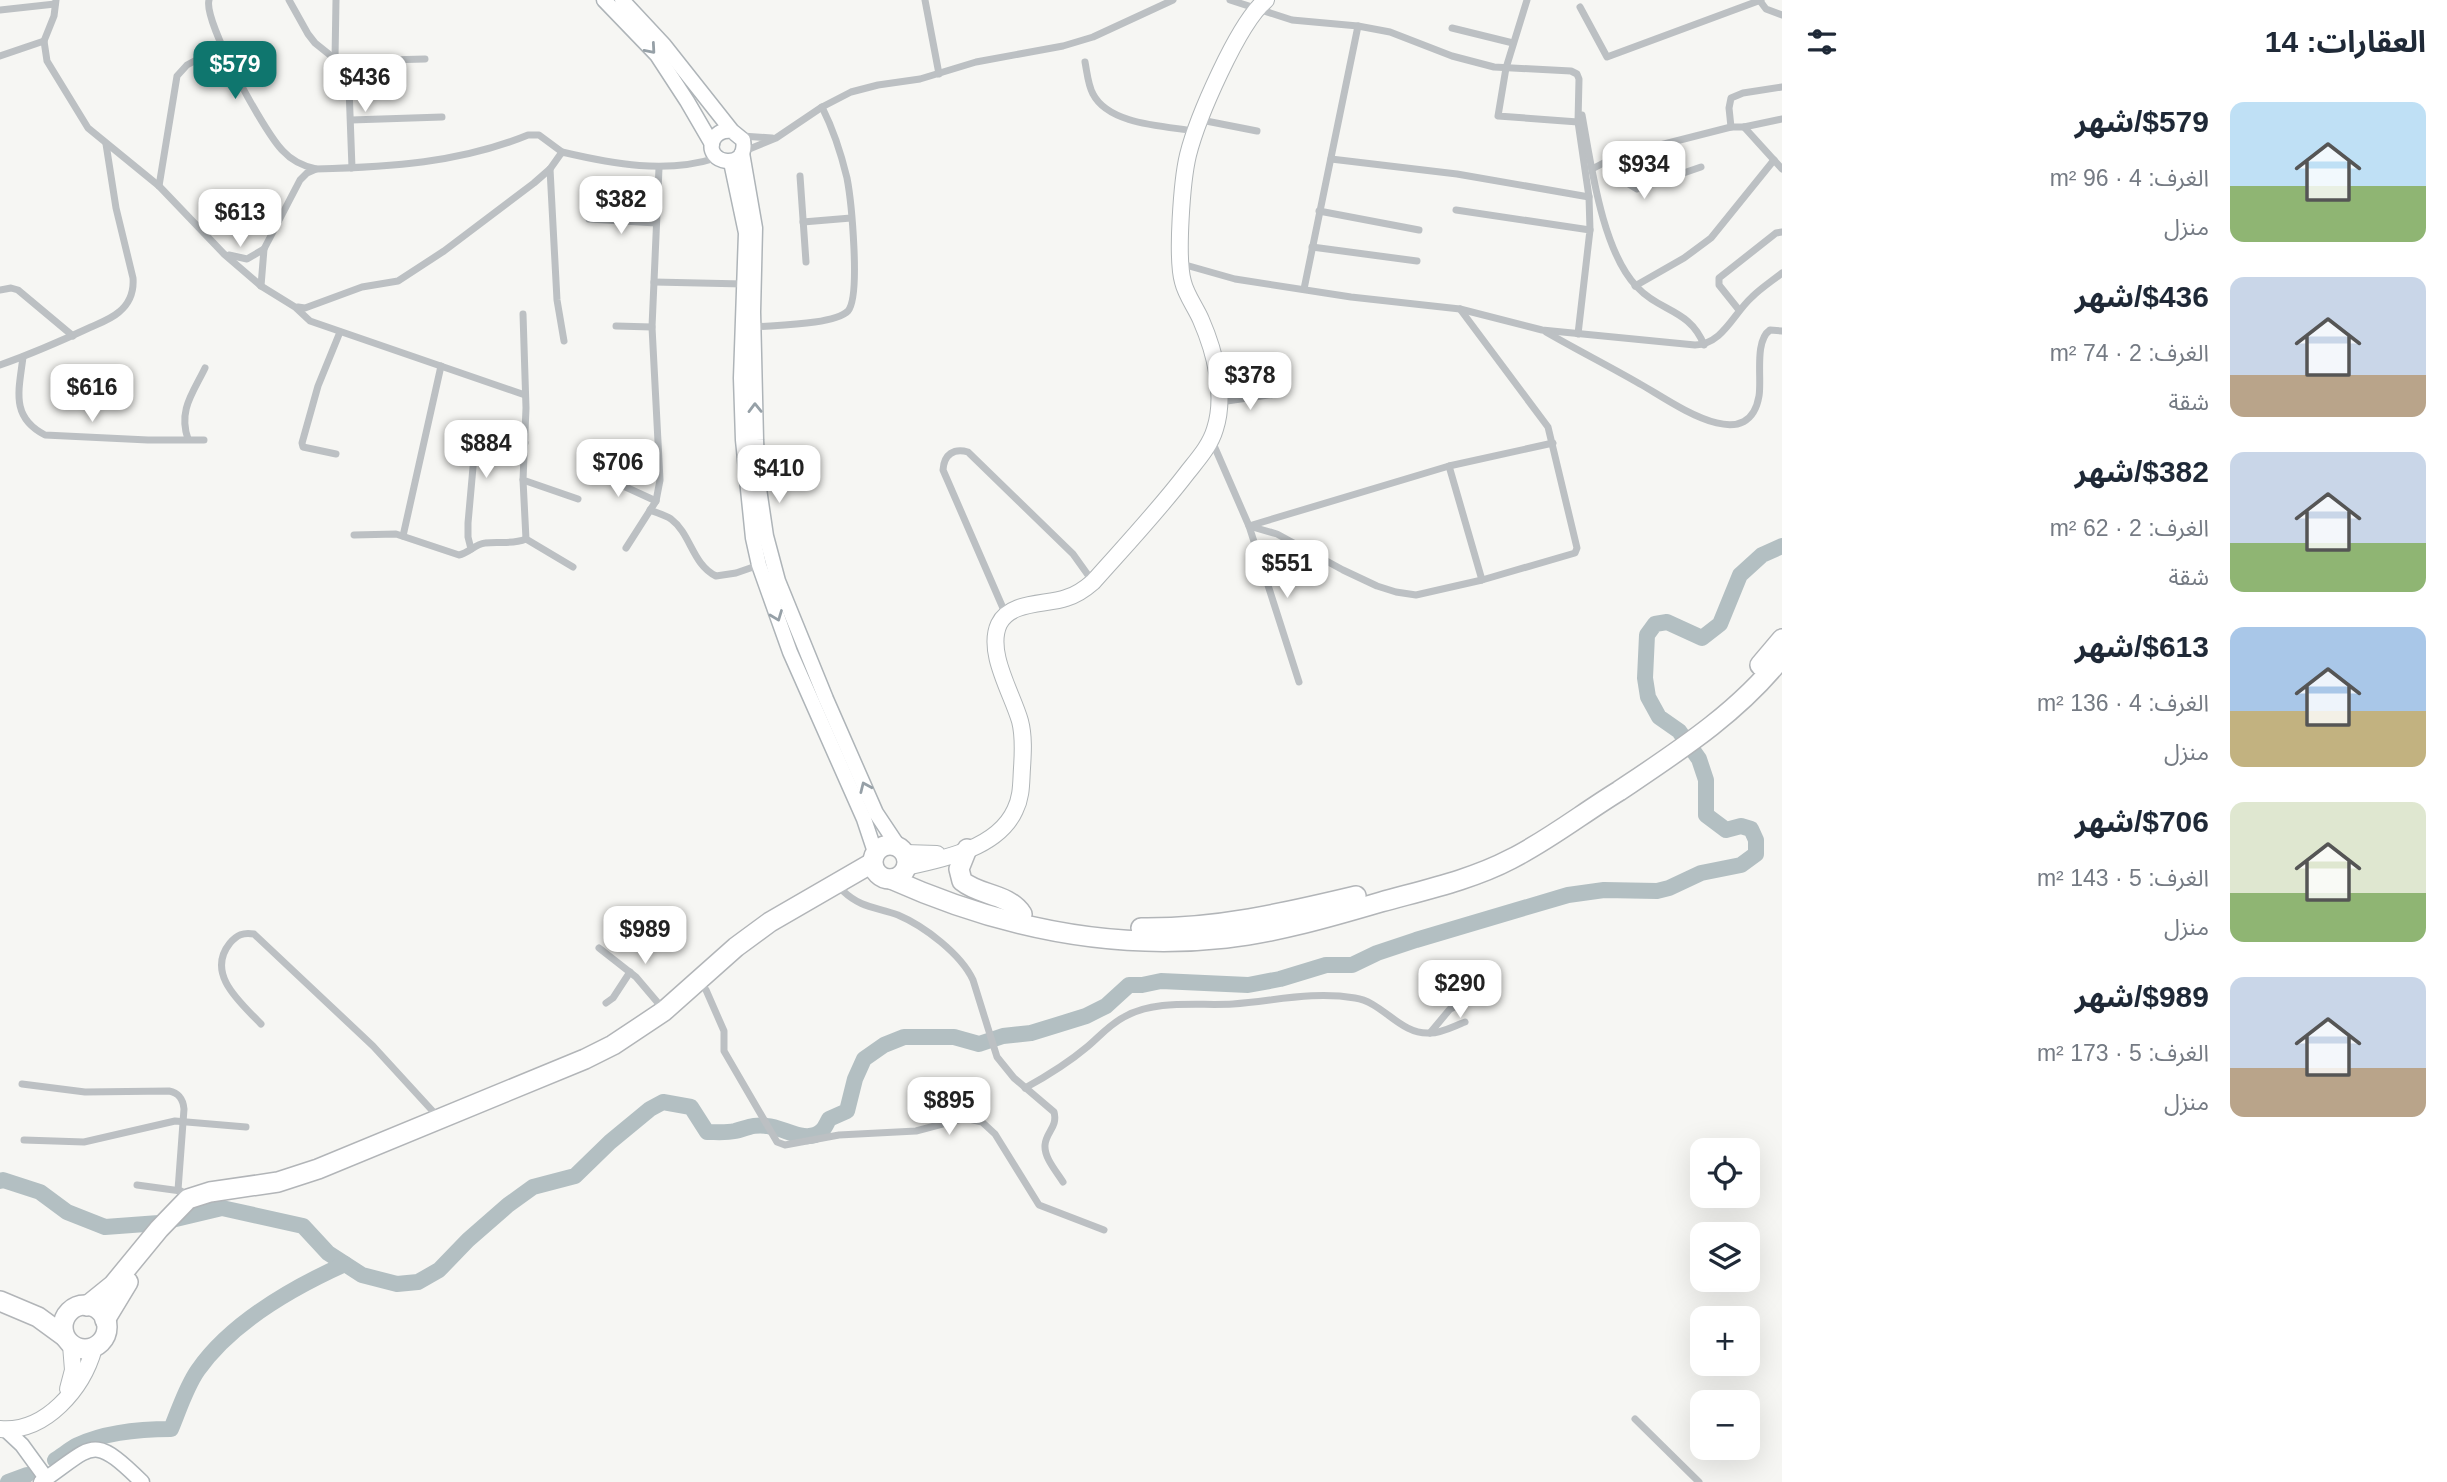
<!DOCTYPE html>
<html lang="ar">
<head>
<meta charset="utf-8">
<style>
	:root { --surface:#fff; --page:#f2f2f3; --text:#1f2937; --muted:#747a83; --accent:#0f766e }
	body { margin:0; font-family:Helvetica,"Noto Sans Arabic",sans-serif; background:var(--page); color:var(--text); direction:rtl; height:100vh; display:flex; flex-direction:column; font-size:26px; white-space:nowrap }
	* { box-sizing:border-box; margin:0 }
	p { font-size:23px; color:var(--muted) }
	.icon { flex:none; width:38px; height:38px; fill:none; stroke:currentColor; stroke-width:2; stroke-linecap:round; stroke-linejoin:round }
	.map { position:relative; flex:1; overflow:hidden; direction:ltr }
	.side { display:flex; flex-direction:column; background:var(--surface); width:665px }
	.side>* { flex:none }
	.tools { position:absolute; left:1690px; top:1138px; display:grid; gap:14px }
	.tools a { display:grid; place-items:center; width:70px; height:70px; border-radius:14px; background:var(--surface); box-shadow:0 7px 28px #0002; font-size:35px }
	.price { position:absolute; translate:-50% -60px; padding:0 16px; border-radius:14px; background:#fff; color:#222; font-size:23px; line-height:46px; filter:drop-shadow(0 2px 4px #0008) }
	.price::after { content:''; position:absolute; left:50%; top:42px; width:21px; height:16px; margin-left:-10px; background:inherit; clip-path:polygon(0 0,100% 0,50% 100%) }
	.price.selected { background:var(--accent); color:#fff }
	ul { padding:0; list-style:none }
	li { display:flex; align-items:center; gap:21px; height:175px; padding:0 21px }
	li span { display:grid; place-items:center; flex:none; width:196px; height:140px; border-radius:14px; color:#555 }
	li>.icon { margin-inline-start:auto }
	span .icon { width:84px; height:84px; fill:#fffc; stroke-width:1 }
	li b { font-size:30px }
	h2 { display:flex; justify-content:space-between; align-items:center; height:84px; padding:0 21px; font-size:30px }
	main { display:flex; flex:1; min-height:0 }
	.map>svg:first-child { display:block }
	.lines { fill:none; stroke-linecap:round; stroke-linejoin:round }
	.river { stroke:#b3bfc2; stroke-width:16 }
	.secondary-casing { stroke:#aeb4b8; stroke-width:17 }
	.primary-casing { stroke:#b0b5b7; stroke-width:18 }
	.highway-casing { stroke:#b2b5b8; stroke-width:22 }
	.street { stroke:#bcc0c3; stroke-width:7 }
	.secondary { stroke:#fff; stroke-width:14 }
	.primary { stroke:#fff; stroke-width:16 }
	.highway { stroke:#fff; stroke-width:19 }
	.oneway { stroke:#96a0a7 }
</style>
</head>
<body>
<main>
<section class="side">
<h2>العقارات: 14<svg class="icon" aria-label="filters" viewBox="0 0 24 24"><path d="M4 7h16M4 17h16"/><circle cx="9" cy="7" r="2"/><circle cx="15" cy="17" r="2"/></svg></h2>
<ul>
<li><span style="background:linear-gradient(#bfe0f5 60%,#8fb573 0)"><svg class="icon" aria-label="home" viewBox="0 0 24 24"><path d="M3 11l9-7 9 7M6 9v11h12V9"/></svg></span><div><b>$579/شهر</b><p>الغرف: 4 · 96 m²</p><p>منزل</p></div></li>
<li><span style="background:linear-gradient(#c9d6e8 70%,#b9a48a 0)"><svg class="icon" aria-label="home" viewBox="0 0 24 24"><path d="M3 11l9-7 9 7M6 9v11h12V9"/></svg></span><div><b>$436/شهر</b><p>الغرف: 2 · 74 m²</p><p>شقة</p></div></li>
<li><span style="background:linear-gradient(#c9d6e8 65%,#8fb573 0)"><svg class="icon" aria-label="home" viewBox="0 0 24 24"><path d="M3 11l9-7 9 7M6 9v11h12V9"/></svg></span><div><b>$382/شهر</b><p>الغرف: 2 · 62 m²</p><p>شقة</p></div></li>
<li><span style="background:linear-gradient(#a9c7e8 60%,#c2b280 0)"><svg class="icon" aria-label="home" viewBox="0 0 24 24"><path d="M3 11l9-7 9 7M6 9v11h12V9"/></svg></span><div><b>$613/شهر</b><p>الغرف: 4 · 136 m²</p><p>منزل</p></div></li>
<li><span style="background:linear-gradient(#dfe7d0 65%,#8fb573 0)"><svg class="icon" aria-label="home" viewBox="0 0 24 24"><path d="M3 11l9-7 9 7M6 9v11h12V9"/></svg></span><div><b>$706/شهر</b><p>الغرف: 5 · 143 m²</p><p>منزل</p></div></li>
<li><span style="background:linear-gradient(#c9d6e8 65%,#b9a48a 0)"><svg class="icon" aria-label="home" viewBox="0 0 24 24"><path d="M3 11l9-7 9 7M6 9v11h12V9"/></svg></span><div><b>$989/شهر</b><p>الغرف: 5 · 173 m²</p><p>منزل</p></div></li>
</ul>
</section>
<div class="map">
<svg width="1782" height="1482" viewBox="0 0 1782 1482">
	<rect width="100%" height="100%" fill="#f6f6f3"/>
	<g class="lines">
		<!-- river -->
		<g class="river">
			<path d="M 0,1181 L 3,1180 L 40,1192 L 67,1212 L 105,1227 L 159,1223 L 222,1208 L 303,1226 L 328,1253 L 362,1275 L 397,1284 L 418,1282 L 439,1270 L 468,1240 L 508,1205 L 533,1187 L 575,1176 L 610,1142 L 650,1109 L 663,1102 L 691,1107 L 707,1132 C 716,1132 726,1133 735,1131 C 747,1128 754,1124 767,1126 C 782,1127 799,1140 815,1135 C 823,1132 825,1127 829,1119 L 847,1111 L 855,1079 L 864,1059 L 884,1045 L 904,1037 L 954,1037 L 979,1044 L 1003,1036 L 1031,1033 L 1086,1016 L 1106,1006 L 1129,985 L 1142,985 L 1161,981 L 1248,985 L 1280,979 L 1326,965 L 1352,965 L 1377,953 L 1416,940 L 1568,895 L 1604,890 L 1657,891 L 1669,888 L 1701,873 L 1741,865 L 1756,854 L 1756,840 L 1751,829 L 1741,826 L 1726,830 L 1706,815 L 1706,780 L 1699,759 L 1679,731 L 1659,717 L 1648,697 L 1645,678 L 1647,635 L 1655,624 L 1667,622 L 1702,638 L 1720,624 L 1740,575 L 1762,555 L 1782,546"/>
			<path d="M 55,1460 C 63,1455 70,1449 78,1445 C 106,1432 141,1429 171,1429 C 179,1410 186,1387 198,1370 C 231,1323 294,1287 345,1264"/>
			<polyline points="8,1482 27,1475"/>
		</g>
		<!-- secondary casing -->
		<g class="secondary-casing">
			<g id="secondary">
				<polyline points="604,0 657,55 687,101 712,144"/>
				<path d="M 622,0 L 664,45 L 732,131 L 743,140 C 749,172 703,164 713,140 C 717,132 724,130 732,131"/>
				<polyline points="742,153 755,228 753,312 756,440 758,482 766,536 778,581 826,699 876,813 898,846"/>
				<polyline points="731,162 746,233 741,378 743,440 753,538 759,565 790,652 864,819 875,852"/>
				<polyline points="6,1430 22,1445 46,1478"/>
				<path d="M 41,1482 C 94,1446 91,1432 142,1482"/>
			</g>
		</g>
		<!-- primary casing -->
		<g class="primary-casing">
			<g id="primary">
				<polyline points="905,853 937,854"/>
				<path d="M 906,867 C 944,859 998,848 1015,810 C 1022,796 1021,782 1022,768 C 1023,753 1024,736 1020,721 C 1012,693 986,652 999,624 C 1010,601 1046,605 1066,598 C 1077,595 1085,589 1093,582 C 1125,546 1158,511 1187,473 C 1198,459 1210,446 1215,429 C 1226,395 1215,352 1201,320 C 1196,308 1186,295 1183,282 C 1176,258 1182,180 1188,155 C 1197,119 1238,23 1266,0"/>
				<polyline points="68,1389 73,1370 71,1345"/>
				<path d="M 0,1429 C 46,1433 83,1388 94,1348"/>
			</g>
		</g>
		<!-- highway casing -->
		<g class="highway-casing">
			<g id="highway">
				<polyline points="1760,665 1782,639"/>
				<circle cx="890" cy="862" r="17"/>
				<path d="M 967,849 L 959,869 L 962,881 C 980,896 1008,893 1022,914"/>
				<path d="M 891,879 C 998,927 1109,951 1226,938 C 1278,932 1330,917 1381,902 C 1424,890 1471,880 1511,859 C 1549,840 1583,813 1619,791 C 1677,752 1738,713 1782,657"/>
				<path d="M 1141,928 C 1215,929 1285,913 1356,896"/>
				<polyline points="0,1301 38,1317 64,1336"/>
				<circle cx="85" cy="1327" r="22"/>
				<polyline points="87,1306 113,1285 159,1229 188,1199 210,1192 278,1182 318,1169 585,1059 613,1045 664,1011 736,947 770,922 872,863"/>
				<polyline points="105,1320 128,1282"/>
			</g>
		</g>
		<!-- street -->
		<g class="street">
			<polyline points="56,0 54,16 44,41 47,61 88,128 159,186 224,254 261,286 295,307 310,321 525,395"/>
			<path d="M 209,0 C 203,21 265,134 283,151 C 292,161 303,166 316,169"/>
			<polyline points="289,0 308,34 315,43 335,59 348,61 425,59"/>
			<polyline points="925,0 939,74"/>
			<polyline points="1230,0 1292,20 1358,26 1390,32 1452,56 1494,67 1571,71 1577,74 1579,79 1578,122 1589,197 1590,230"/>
			<polyline points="1527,0 1506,68 1498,116 1578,122"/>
			<polyline points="1760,1 1766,9 1782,15"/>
			<polyline points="1580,7 1607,57 1761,0"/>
			<polyline points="0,10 55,4"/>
			<polyline points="1452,28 1513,43"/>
			<polyline points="0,56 44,41"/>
			<polyline points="335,59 336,0"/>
			<polyline points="348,61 352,168"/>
			<path d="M 1085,62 C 1087,72 1088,85 1093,94 C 1109,125 1165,126 1195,131"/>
			<path d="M 1582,115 C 1591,164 1602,251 1637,287 C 1660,312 1690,309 1704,345"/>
			<polyline points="351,120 442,117"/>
			<polyline points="1201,120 1257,131"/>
			<polyline points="1731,127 1729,108 1731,98 1743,93 1782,87"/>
			<polyline points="1744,127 1782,169"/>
			<polyline points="742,136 772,138"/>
			<polyline points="742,152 776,138 822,107 851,92 878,85 920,79 976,62 1063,46 1093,37 1173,0"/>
			<polyline points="1617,156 1627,183 1637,189 1701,167"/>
			<polyline points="1331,159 1457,174 1589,197"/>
			<polyline points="550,169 557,300 564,341"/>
			<polyline points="1592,169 1617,156 1731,127 1744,127 1782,119"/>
			<polyline points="800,176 806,262"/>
			<polyline points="159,186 177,76 187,65 222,46"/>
			<polyline points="1456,210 1590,230 1578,334"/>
			<polyline points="1319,211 1419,230"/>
			<polyline points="589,219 656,223"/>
			<polyline points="803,222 851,218"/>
			<polyline points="1312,247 1417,261"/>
			<path d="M 264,249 L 300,180 L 307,173 L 316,169 C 389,167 460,163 528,135 L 539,135 L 562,152"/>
			<polyline points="229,255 247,259 264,249 261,286"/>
			<path d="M 1182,264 L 1235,279 L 1351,297 L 1460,309 L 1542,330 L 1695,345 C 1723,344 1733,314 1752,297 C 1761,288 1772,281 1782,273"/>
			<polyline points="654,282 744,284"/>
			<polyline points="1635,286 1684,258 1711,238 1774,160"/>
			<polyline points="1304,289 1358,26"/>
			<polyline points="0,290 11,288 18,290 73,336"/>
			<path d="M 298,307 L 305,308 L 362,287 L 398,281 L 444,251 L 534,183 L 550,169 L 562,152 C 613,164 666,174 716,158"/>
			<polyline points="1739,310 1719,285 1719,278 1776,233 1782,232"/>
			<polyline points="523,314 526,408 523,480 578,499"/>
			<polyline points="616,326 652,327"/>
			<path d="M 754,327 C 774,325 834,325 848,311 C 861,296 851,199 847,178 C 841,153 833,129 822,107"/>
			<path d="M 1546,332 C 1577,350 1609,366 1640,384 C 1668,399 1748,460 1759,396 C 1762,379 1754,341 1770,330 L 1782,331"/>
			<path d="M 23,357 C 19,390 10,417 45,435 L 148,440 L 204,440"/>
			<path d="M 0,365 C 31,354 61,341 91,327 C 100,323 111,319 119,312 C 130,303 134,292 133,278 L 116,208 L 106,144"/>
			<polyline points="1220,402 1276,394"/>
			<path d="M 188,439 C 178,410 193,393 205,368"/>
			<polyline points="1212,441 1249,526 1277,534 1343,570 1377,586 1396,592 1416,595 1482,580 1575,553 1577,548 1548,427 1460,309"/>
			<polyline points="336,454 303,447 302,443 318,386 340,332"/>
			<polyline points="1449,466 1482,580"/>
			<polyline points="593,472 656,501"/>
			<polyline points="523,480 526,539 573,567"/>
			<path d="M 650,510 C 657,513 665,515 671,519 C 691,534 692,564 716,576 L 736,573 L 759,565"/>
			<path d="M 354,535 L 396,534 L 459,555 C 469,553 475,544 485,543 C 500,541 511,545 526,539"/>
			<polyline points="403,536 441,366"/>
			<polyline points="626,548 656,501 660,480 652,327 659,168"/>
			<polyline points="471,549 468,537 468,523 476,434 525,443"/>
			<path d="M 1006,615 L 943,470 C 944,454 954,448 968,452 L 1073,554 L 1093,582"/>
			<polyline points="1299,682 1249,526 1449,466 1553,443"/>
			<path d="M 843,891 C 861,908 876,907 898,915 C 924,926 961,954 973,980 L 997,1057 L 1014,1078 L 1054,1112 C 1058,1127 1046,1132 1045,1145 C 1044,1158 1057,1172 1063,1182"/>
			<polyline points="599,948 636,977 664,1010"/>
			<polyline points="706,990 724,1031 724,1051 777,1142 785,1145 839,1135 916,1131 965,1118 982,1122 995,1134 1039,1205 1104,1230"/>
			<polyline points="606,1003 613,998 630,972"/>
			<path d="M 261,1024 C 241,1003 205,974 230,943 C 237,935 243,932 254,934 L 373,1046 L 439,1118"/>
			<polyline points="1430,1033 1450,1009 1481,995"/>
			<path d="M 22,1084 L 85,1092 L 169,1091 C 179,1093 183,1099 184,1109 L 178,1190"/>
			<path d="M 1025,1088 C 1047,1076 1068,1063 1087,1047 C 1099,1037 1109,1025 1124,1017 C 1156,999 1198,1006 1233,1004 C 1275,1001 1312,991 1355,998 C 1383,1002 1400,1035 1430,1033 C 1442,1033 1454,1026 1465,1022"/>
			<polyline points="24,1140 84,1142 175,1121 246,1127"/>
			<polyline points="137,1185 181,1191"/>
			<polyline points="1635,1419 1699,1482"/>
		</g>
		<!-- secondary -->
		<use href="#secondary" class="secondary"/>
		<!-- primary -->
		<use href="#primary" class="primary"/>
		<!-- highway -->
		<use href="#highway" class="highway"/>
	</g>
	<!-- one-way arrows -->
	<defs><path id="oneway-chevron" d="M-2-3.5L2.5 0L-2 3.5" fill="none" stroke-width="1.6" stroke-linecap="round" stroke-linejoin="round" transform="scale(1.75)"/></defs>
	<g class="oneway">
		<use href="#oneway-chevron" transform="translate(651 49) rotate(49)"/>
		<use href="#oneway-chevron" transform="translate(755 408) rotate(-91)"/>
		<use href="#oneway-chevron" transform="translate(777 616) rotate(69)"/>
		<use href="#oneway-chevron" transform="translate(865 787) rotate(-114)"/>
	</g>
</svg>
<div class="tools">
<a><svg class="icon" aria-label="locate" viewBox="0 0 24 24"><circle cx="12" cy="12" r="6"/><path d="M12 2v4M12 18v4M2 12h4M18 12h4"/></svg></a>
<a><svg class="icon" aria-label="layers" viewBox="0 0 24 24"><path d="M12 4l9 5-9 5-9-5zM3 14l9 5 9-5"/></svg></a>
<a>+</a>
<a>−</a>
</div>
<b class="price selected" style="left:235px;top:101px">$579</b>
<b class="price" style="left:365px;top:114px">$436</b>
<b class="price" style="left:1644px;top:201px">$934</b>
<b class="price" style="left:621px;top:236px">$382</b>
<b class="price" style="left:240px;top:249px">$613</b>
<b class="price" style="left:1250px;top:412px">$378</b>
<b class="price" style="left:92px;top:424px">$616</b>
<b class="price" style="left:486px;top:480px">$884</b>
<b class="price" style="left:618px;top:499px">$706</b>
<b class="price" style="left:779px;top:505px">$410</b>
<b class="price" style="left:1287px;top:600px">$551</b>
<b class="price" style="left:645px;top:966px">$989</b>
<b class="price" style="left:1460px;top:1020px">$290</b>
<b class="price" style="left:949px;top:1137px">$895</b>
</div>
</main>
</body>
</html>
